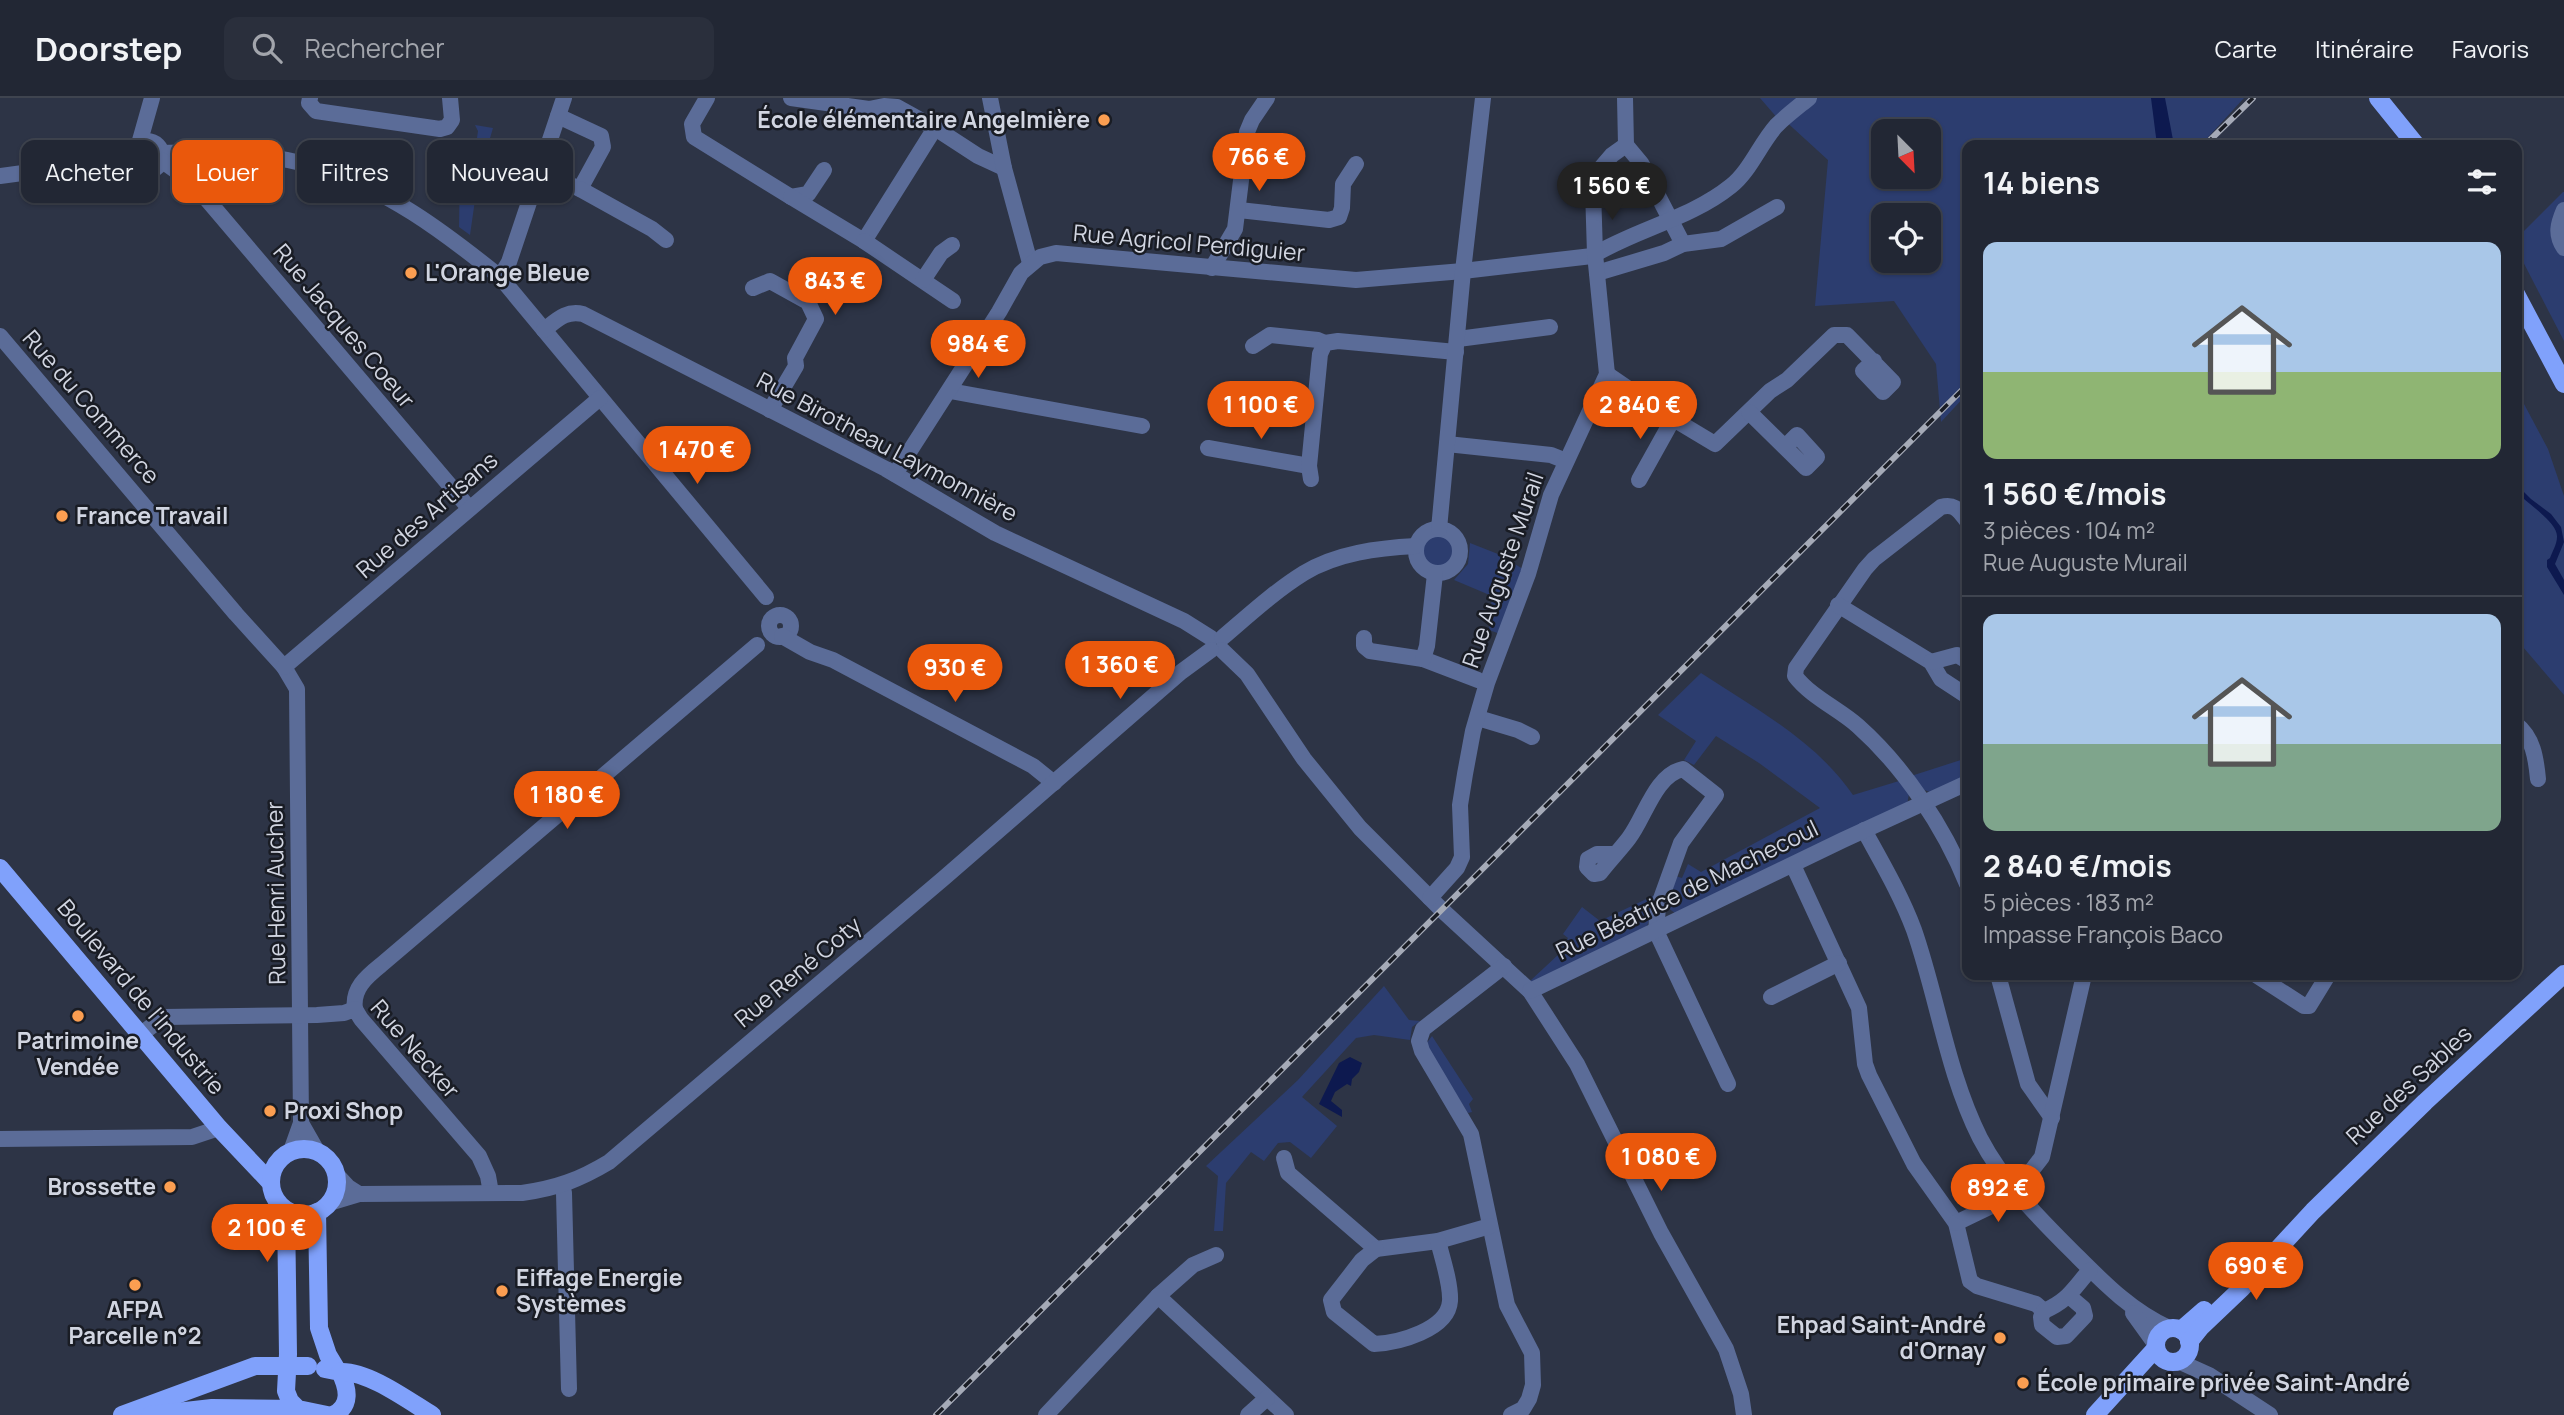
<!DOCTYPE html>
<html lang="fr">
<head>
<meta charset="utf-8">
<style>
	:root { --surface:#222734; --page:#2a2f3c; --text:#f1f3f6; --muted:#a2a5ac; --line:#3f444f; --accent:#ea580c }
	body { margin:0; font-family:Manrope,sans-serif; background:var(--page); color:var(--text); height:100vh; display:flex; flex-direction:column; font-size:26px; white-space:nowrap }
	* { box-sizing:border-box; margin:0 }
	p { font-size:23px; color:var(--muted) }
	.icon { flex:none; width:38px; height:38px; fill:none; stroke:currentColor; stroke-width:2; stroke-linecap:round; stroke-linejoin:round }
	.map { position:relative; flex:1; overflow:hidden }
	.details { position:absolute; left:1962px; top:42px; width:560px; height:840px; display:flex; flex-direction:column; background:var(--surface); border-radius:14px; box-shadow:0 2px 5px #0004,0 0 0 2px var(--line) }
	.details>* { flex:none }
	.hud { position:absolute; left:21px; top:42px; width:665px; height:63px; display:flex; gap:14px }
	.needle { width:46px; rotate:156deg }
	.buttons { position:absolute; left:1871px; top:21px; display:grid; gap:14px }
	.buttons a { display:grid; place-items:center; width:70px; height:70px; border-radius:14px; background:var(--surface); box-shadow:0 2px 5px #0004,0 0 0 2px var(--line); font-size:35px }
	.price { position:absolute; translate:-50% -60px; padding:0 16px; border-radius:24px; background:var(--accent); color:#fff; font-size:23px; line-height:46px; filter:drop-shadow(0 2px 4px #0008) }
	.price::after { content:''; position:absolute; left:50%; top:42px; width:21px; height:16px; margin-left:-10px; background:inherit; clip-path:polygon(0 0,100% 0,50% 100%) }
	.price.selected { background:#222; color:#fff }
	ul { padding:0; list-style:none }
	li { display:grid; align-content:center; gap:14px; height:371px; padding:0 21px }
	li+li { border-top:2px solid var(--line) }
	li span { display:grid; place-items:center; height:217px; border-radius:14px; color:#555 }
	li>.icon { margin-inline-start:auto }
	span .icon { width:126px; height:126px; fill:#fffc; stroke-width:1 }
	li b { font-size:30px }
	h2 { display:flex; justify-content:space-between; align-items:center; height:84px; padding:0 21px; font-size:30px }
	.tag { padding:0 24px; border-radius:14px; background:var(--surface); box-shadow:0 2px 5px #0004,0 0 0 2px var(--line); font-size:24px; line-height:63px }
	.tag.selected { background:var(--accent); color:#fff }
	header { display:flex; align-items:center; gap:42px; box-sizing:border-box; height:98px; padding:0 35px; background:var(--surface); border-bottom:2px solid var(--line) }
	header strong { font-size:33px }
	nav { display:flex; gap:38px; margin-inline-start:auto; font-size:24px }
	.search { width:490px; height:63px; background:var(--page); display:flex; align-items:center; gap:18px; box-sizing:border-box; padding:0 24px; border-radius:14px; color:var(--muted); font-size:26px }
	.map>svg:first-child { display:block }
	.green { fill:#2c3d6f; fill-rule:evenodd }
	.water { fill:#0d194f }
	.lines { fill:none; stroke-linecap:round; stroke-linejoin:round }
	.minor { stroke:#5b6c98; stroke-width:16 }
	.major { stroke:#80a1fb; stroke-width:18 }
	.rail-casing { stroke:#a5aab7; stroke-width:6 }
	.rail { stroke:#191c24; stroke-width:3.5; stroke-dasharray:10; stroke-linecap:butt }
	.poi-dot { fill:#fb9e51; stroke:#191c24; stroke-width:2.5 }
	.labels { text-anchor:middle; stroke-width:5; stroke-linejoin:round; paint-order:stroke }
	.poi-label { font-size:23px; font-weight:bold; fill:#d1d5e1; stroke:#191c24; text-anchor:start }
	.street-label { font-size:23px; fill:#d1d5e1; stroke:#191c24 }
</style>
</head>
<body>
<header>
<strong>Doorstep</strong>
<div class="search"><svg class="icon" aria-label="search" viewBox="0 0 24 24"><circle cx="10" cy="10" r="6"/><path d="M15 15l6 6"/></svg>Rechercher</div>
<nav><a>Carte</a><a>Itinéraire</a><a>Favoris</a></nav>
</header>
<div class="map">
<svg width="2564" height="1317" viewBox="0 0 2564 1317">
	<rect width="100%" height="100%" fill="#2d3446"/>
	<!-- green -->
	<g class="green">
		<path d="M 1760,0 L 2244,0 L 2201,47 L 1967,47 L 1967,296 L 1941,324 L 1936,266 L 1894,203 L 1815,208 L 1828,62 L 1782,20 L 1779,22 ZM 1883,33 L 1928,33 L 1928,79 L 1883,79 ZM 1883,117 L 1928,117 L 1928,163 L 1883,163 Z"/>
		<polygon points="475,27 493,30 478,81 470,137 459,129 460,67 473,68 478,33"/>
		<polygon points="2563,94 2564,94 2564,243 2517,152 2517,140"/>
		<polygon points="2516,291 2548,351 2564,398 2564,597 2517,542"/>
		<circle cx="1437" cy="453" r="16"/>
		<polygon points="1470,445 1498,456 1523,471 1503,537 1489,532 1492,498 1454,482 1468,466"/>
		<path d="M 1701,575 C 1756,611 1815,642 1853,697 L 1899,683 L 1909,696 L 1907,707 L 1676,816 L 1667,809 L 1675,778 L 1682,780 L 1688,766 L 1701,774 L 1820,710 L 1759,665 L 1716,638 L 1694,667 L 1684,662 L 1696,643 L 1658,617 Z"/>
		<polygon points="1967,660 1967,677 1932,695 1922,691 1911,678"/>
		<polygon points="1657,796 1648,826 1643,833 1535,884 1530,883 1559,856 1568,840 1563,836 1582,809 1600,823"/>
		<polygon points="1384,888 1409,922 1420,923 1412,929 1410,942 1374,937 1356,940 1302,999 1337,1028 1311,1060 1290,1044 1278,1045 1264,1063 1251,1054 1226,1085 1223,1133 1214,1133 1218,1078 1206,1068 1298,982"/>
		<polygon points="1432,938 1473,1001 1469,1006 1472,1014 1468,1015 1425,947"/>
	</g>
	<!-- water -->
	<g class="water">
		<polygon points="2151,0 2165,0 2174,47 2157,47"/>
		<path d="M 2516,386 L 2531,401 L 2551,416 L 2561,429 L 2564,444 L 2555,466 L 2564,482 L 2564,497 L 2547,469 L 2547,462 L 2550,460 C 2552,454 2557,446 2557,439 C 2558,424 2527,406 2517,394 Z"/>
		<polygon points="1350,959 1362,965 1359,974 1352,981 1351,988 1347,986 1335,994 1331,1003 1342,1012 1342,1019 1319,1006 1339,965"/>
	</g>
	<g class="lines">
		<!-- minor -->
		<g class="minor">
			<polyline points="310,0 309,5 316,13 440,31 447,29 452,22 450,0"/>
			<polyline points="707,0 692,26 694,39 791,99 808,96 824,72"/>
			<polyline points="791,0 869,11 884,8 897,9 935,30 978,58 1004,70"/>
			<polyline points="990,0 1004,70 1030,165"/>
			<circle cx="147" cy="58" r="15"/>
			<polyline points="139,46 152,0"/>
			<polyline points="1626,47 1641,65 1683,146"/>
			<path d="M 161,55 C 213,53 266,54 316,69 C 386,90 444,134 500,179 L 766,499"/>
			<polyline points="161,62 193,85 469,410"/>
			<polyline points="541,74 580,91 603,49 601,38 558,18"/>
			<polyline points="0,78 111,63 127,64 136,68"/>
			<polyline points="580,91 652,131 666,142"/>
			<polyline points="791,99 864,143 935,30"/>
			<polyline points="1239,112 1329,122 1339,119 1342,110 1343,86 1356,66"/>
			<path d="M 2564,112 C 2558,126 2555,136 2564,150"/>
			<polyline points="864,143 953,203"/>
			<polyline points="1212,170 1235,131 1247,34 1252,22 1267,0"/>
			<polyline points="1597,175 1664,155 1683,146 1721,141 1777,109"/>
			<polyline points="500,179 509,164 564,0"/>
			<polyline points="923,182 941,155 952,147"/>
			<polyline points="753,190 770,183 808,204 816,221 795,260 796,268 770,312"/>
			<path d="M 544,232 C 557,222 566,212 583,216 L 886,371 L 995,435 L 1184,523 L 1211,540"/>
			<polyline points="0,238 236,516 284,569 297,591 301,1025 291,1053"/>
			<polyline points="1458,241 1550,229"/>
			<polyline points="1253,248 1270,237 1318,242 1325,245"/>
			<polyline points="1607,276 1670,319 1715,346 1770,293 1787,282 1834,237 1847,237 1893,284 1883,294 1863,273 1874,263"/>
			<polyline points="950,293 1142,328"/>
			<polyline points="1749,314 1806,370 1817,359 1797,337 1785,349"/>
			<polyline points="1447,346 1551,357 1566,363"/>
			<polyline points="1208,350 1309,368"/>
			<path d="M 895,376 L 999,214 L 1021,175 L 1040,159 L 1056,155 L 1356,182 L 1463,173 L 1592,158 C 1636,131 1690,121 1731,88 C 1750,73 1760,46 1776,28 C 1786,18 1798,9 1809,0"/>
			<polyline points="1311,381 1309,368 1320,256 1325,245 1338,243 1456,254"/>
			<polyline points="1639,382 1673,321"/>
			<path d="M 1967,423 C 1959,413 1955,405 1941,409 L 1874,461 L 1865,471 L 1796,570 L 1795,578 C 1811,599 1839,611 1858,628 C 1904,669 1944,729 1967,786"/>
			<circle cx="1438" cy="453" r="22"/>
			<polyline points="1439,431 1463,173 1483,0"/>
			<polyline points="1838,507 1931,564 1941,581 1967,598"/>
			<circle cx="780" cy="528" r="11"/>
			<polyline points="782,538 810,554 833,562 1033,668 1054,685"/>
			<path d="M 1222,540 C 1249,517 1275,493 1304,475 C 1337,455 1378,450 1416,448"/>
			<polyline points="1364,540 1364,548 1370,553 1423,561 1478,582"/>
			<polyline points="1222,552 1247,576 1304,661 1360,730 1442,812 1530,893 1577,966 1661,1135 1726,1251 1741,1296 1744,1317"/>
			<polyline points="1423,561 1427,548 1435,476"/>
			<polyline points="1931,564 1957,557 1967,563"/>
			<polyline points="284,569 600,300"/>
			<polyline points="1478,620 1518,632 1532,639"/>
			<path d="M 2516,626 C 2533,639 2536,660 2538,681"/>
			<path d="M 1864,732 C 1882,765 1901,797 1914,832 C 1938,901 1947,974 1980,1040 C 2004,1086 2041,1122 2078,1159 C 2106,1187 2133,1214 2169,1230"/>
			<path d="M 1615,756 L 1597,756 L 1588,761 L 1587,769 L 1594,776 L 1600,775 C 1609,763 1620,752 1629,740 C 1645,719 1655,677 1683,671 L 1716,697 L 1681,745 L 1658,809 L 1656,833 L 1728,986"/>
			<polyline points="1793,767 1859,910 1865,966 1869,977 1914,1066 1956,1125 1970,1183 1977,1188 2036,1206 2044,1213"/>
			<polyline points="1430,800 1457,770 1462,759 1460,707 1465,676 1473,633 1487,585 1528,476 1551,397 1607,276 1595,156 1593,91 1600,71 1612,57 1626,47 1625,0"/>
			<polyline points="1504,868 1423,931 1419,943 1422,953 1471,1036 1507,1207 1532,1255 1533,1287 1529,1301 1523,1311 1511,1317"/>
			<polyline points="1998,877 2028,986 2052,1020"/>
			<polyline points="2256,877 2304,908 2309,908 2328,877"/>
			<polyline points="1530,893 1843,742 1967,685"/>
			<polyline points="1771,899 1839,865"/>
			<path d="M 355,911 C 352,891 366,879 381,867 L 757,547"/>
			<polyline points="141,936 164,919 317,917 344,915 355,911 361,921 479,1058 488,1078 491,1095"/>
			<polyline points="301,1025 317,1053"/>
			<polyline points="0,1041 192,1039 219,1030"/>
			<polyline points="1284,1060 1288,1075 1376,1151 1438,1143 1490,1128"/>
			<polyline points="336,1076 348,1089 359,1096"/>
			<polyline points="562,1088 564,1095 569,1291"/>
			<path d="M 329,1105 L 359,1096 L 522,1095 C 557,1090 579,1082 609,1064 L 944,780 L 1181,574 L 1211,552"/>
			<polyline points="1956,1125 2012,1098 2042,1059 2084,877"/>
			<path d="M 1376,1151 L 1362,1162 L 1331,1202 L 1334,1214 L 1374,1246 C 1398,1245 1448,1232 1450,1203 C 1451,1186 1442,1159 1438,1143"/>
			<polyline points="1158,1198 1193,1167 1216,1157"/>
			<path d="M 2070,1199 L 2083,1210 L 2085,1218 L 2066,1238 L 2057,1239 L 2042,1227 L 2041,1219 L 2044,1213 C 2068,1203 2073,1191 2090,1172"/>
			<polyline points="2133,1215 2156,1247"/>
			<polyline points="2178,1263 2209,1277 2270,1317"/>
			<polyline points="1046,1317 1158,1198 1286,1317"/>
			<polyline points="1248,1317 1267,1300"/>
		</g>
		<!-- major -->
		<g class="major">
			<polyline points="2378,0 2416,47"/>
			<polyline points="2516,196 2564,286"/>
			<polyline points="0,770 219,1030 271,1085"/>
			<circle cx="304" cy="1084" r="33"/>
			<polyline points="286,1112 288,1256 286,1293 290,1303 298,1311 327,1317"/>
			<polyline points="317,1114 319,1230 328,1257 337,1272"/>
			<circle cx="2173" cy="1247" r="17"/>
			<polyline points="2181,1232 2204,1212"/>
			<polyline points="2189,1244 2201,1229 2242,1190 2313,1113 2425,1004 2564,876"/>
			<path d="M 325,1271 L 340,1274 C 348,1290 352,1308 333,1317"/>
			<path d="M 340,1274 C 367,1272 409,1303 432,1317"/>
			<polyline points="122,1317 255,1268 308,1268"/>
			<polyline points="150,1317 212,1310 298,1311"/>
			<polyline points="2095,1317 2156,1250"/>
		</g>
		<!-- rail casing -->
		<g class="rail-casing">
			<g id="rail">
				<polyline points="2205,47 2253,0"/>
				<polyline points="936,1317 1967,287"/>
			</g>
		</g>
		<!-- rail -->
		<use href="#rail" class="rail"/>
	</g>
	<!-- markers -->
	<g class="poi-dot">
		<circle cx="1104" cy="22" r="7"/>
		<circle cx="411" cy="175" r="7"/>
		<circle cx="62" cy="418" r="7"/>
		<circle cx="78" cy="918" r="7"/>
		<circle cx="270" cy="1013" r="7"/>
		<circle cx="170" cy="1089" r="7"/>
		<circle cx="135" cy="1187" r="7"/>
		<circle cx="502" cy="1193" r="7"/>
		<circle cx="2000" cy="1240" r="7"/>
		<circle cx="2023" cy="1285" r="7"/>
	</g>
	<g class="labels">
		<!-- poi labels -->
		<g class="poi-label">
			<text x="1090" y="30" text-anchor="end">École élémentaire Angelmière</text>
			<text x="425" y="183">L'Orange Bleue</text>
			<text x="76" y="426">France Travail</text>
			<text x="78" y="951" text-anchor="middle">Patrimoine<tspan x="78" dy="26">Vendée</tspan></text>
			<text x="284" y="1021">Proxi Shop</text>
			<text x="156" y="1097" text-anchor="end">Brossette</text>
			<text x="516" y="1188">Eiffage Energie<tspan x="516" dy="26">Systèmes</tspan></text>
			<text x="135" y="1220" text-anchor="middle">AFPA<tspan x="135" dy="26">Parcelle n°2</tspan></text>
			<text x="1986" y="1235" text-anchor="end">Ehpad Saint-André<tspan x="1986" dy="26">d'Ornay</tspan></text>
			<text x="2037" y="1293">École primaire privée Saint-André</text>
		</g>
		<!-- street labels -->
		<g class="street-label">
			<text transform="translate(1189 145) rotate(5)" y="8">Rue Agricol Perdiguier</text>
			<text transform="translate(344 228) rotate(50)" y="8">Rue Jacques Coeur</text>
			<text transform="translate(91 309) rotate(49)" y="8">Rue du Commerce</text>
			<text transform="translate(887 349) rotate(28)" y="8">Rue Birotheau Laymonnière</text>
			<text transform="translate(427 417) rotate(-41)" y="8">Rue des Artisans</text>
			<text transform="translate(1503 472) rotate(-71)" y="8">Rue Auguste Murail</text>
			<text transform="translate(1687 792) rotate(-26)" y="8">Rue Béatrice de Machecoul</text>
			<text transform="translate(276 795) rotate(-91)" y="8">Rue Henri Aucher</text>
			<text transform="translate(798 874) rotate(-40)" y="8">Rue René Coty</text>
			<text transform="translate(141 899) rotate(50)" y="8">Boulevard de l'Industrie</text>
			<text transform="translate(415 951) rotate(49)" y="8">Rue Necker</text>
			<text transform="translate(2409 987) rotate(-43)" y="8">Rue des Sables</text>
		</g>
	</g>
</svg>
<div class="buttons">
<a><svg class="needle" viewBox="-14 -14 28 28"><path d="M0-13l5 13h-10z" fill="#e53935"/><path d="M0 13l5-13h-10z" fill="#a2a5ac"/></svg></a>
<a><svg class="icon" aria-label="locate" viewBox="0 0 24 24"><circle cx="12" cy="12" r="6"/><path d="M12 2v4M12 18v4M2 12h4M18 12h4"/></svg></a>
</div>
<b class="price" style="left:1259px;top:95px">766 €</b>
<b class="price selected" style="left:1612px;top:124px">1 560 €</b>
<b class="price" style="left:835px;top:219px">843 €</b>
<b class="price" style="left:978px;top:282px">984 €</b>
<b class="price" style="left:1261px;top:343px">1 100 €</b>
<b class="price" style="left:1640px;top:343px">2 840 €</b>
<b class="price" style="left:697px;top:388px">1 470 €</b>
<b class="price" style="left:1120px;top:603px">1 360 €</b>
<b class="price" style="left:955px;top:606px">930 €</b>
<b class="price" style="left:567px;top:733px">1 180 €</b>
<b class="price" style="left:1661px;top:1095px">1 080 €</b>
<b class="price" style="left:1998px;top:1126px">892 €</b>
<b class="price" style="left:267px;top:1166px">2 100 €</b>
<b class="price" style="left:2256px;top:1204px">690 €</b>
<div class="hud">
<a class="tag">Acheter</a>
<a class="tag selected">Louer</a>
<a class="tag">Filtres</a>
<a class="tag">Nouveau</a>
</div>
<section class="details">
<h2>14 biens<svg class="icon" aria-label="filters" viewBox="0 0 24 24"><path d="M4 7h16M4 17h16"/><circle cx="9" cy="7" r="2"/><circle cx="15" cy="17" r="2"/></svg></h2>
<ul>
<li><span style="background:linear-gradient(#a9c7e8 60%,#8fb573 0)"><svg class="icon" aria-label="home" viewBox="0 0 24 24"><path d="M3 11l9-7 9 7M6 9v11h12V9"/></svg></span><div><b>1 560 €/mois</b><p>3 pièces · 104 m²</p><p>Rue Auguste Murail</p></div></li>
<li><span style="background:linear-gradient(#a9c7e8 60%,#7fa58c 0)"><svg class="icon" aria-label="home" viewBox="0 0 24 24"><path d="M3 11l9-7 9 7M6 9v11h12V9"/></svg></span><div><b>2 840 €/mois</b><p>5 pièces · 183 m²</p><p>Impasse François Baco</p></div></li>
</ul>
</section>
</div>
</body>
</html>
